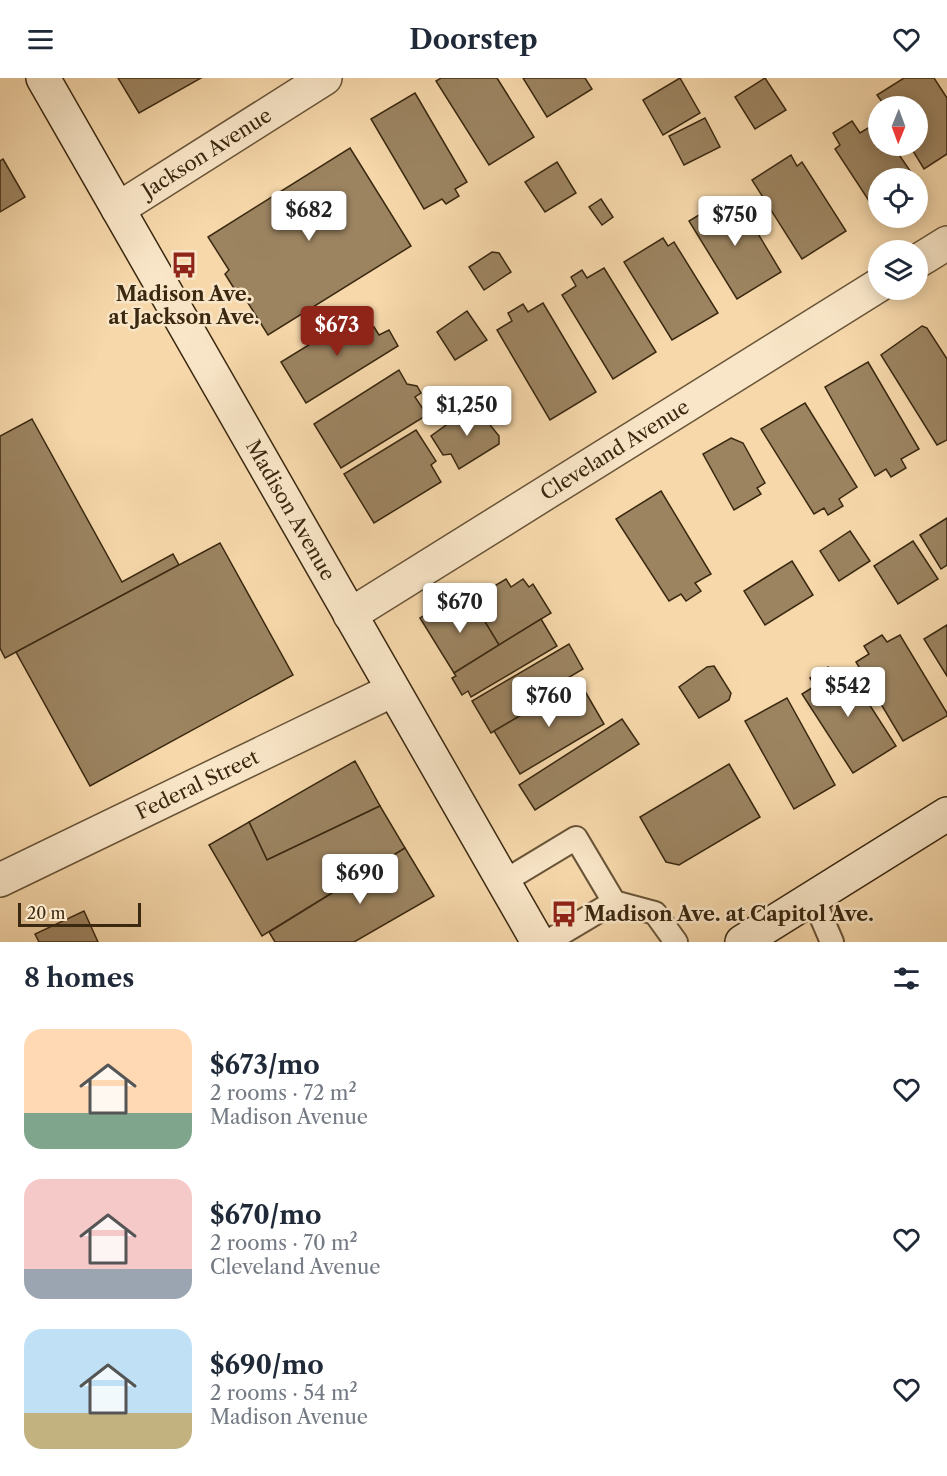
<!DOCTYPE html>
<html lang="en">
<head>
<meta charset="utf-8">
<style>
	:root { --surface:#fff; --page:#f6f6f7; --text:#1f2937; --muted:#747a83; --accent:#8f2418 }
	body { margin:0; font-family:"Libre Caslon Text",serif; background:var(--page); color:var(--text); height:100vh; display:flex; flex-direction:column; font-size:22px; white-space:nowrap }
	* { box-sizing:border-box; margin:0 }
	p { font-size:20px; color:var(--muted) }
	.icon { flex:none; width:33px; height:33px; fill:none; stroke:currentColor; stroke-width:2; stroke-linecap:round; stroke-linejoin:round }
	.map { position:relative; height:864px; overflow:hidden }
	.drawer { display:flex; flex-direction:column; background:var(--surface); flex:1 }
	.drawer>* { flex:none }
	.needle { width:39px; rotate:181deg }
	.buttons { position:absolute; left:868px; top:18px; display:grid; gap:12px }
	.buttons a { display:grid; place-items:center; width:60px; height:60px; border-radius:50%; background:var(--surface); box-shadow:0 3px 15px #0003; font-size:30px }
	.scale { position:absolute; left:18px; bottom:15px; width:123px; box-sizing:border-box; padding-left:6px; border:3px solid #3a2810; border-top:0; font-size:16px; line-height:21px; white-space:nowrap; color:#3a2810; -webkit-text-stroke:4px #f9e6c8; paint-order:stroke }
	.price { position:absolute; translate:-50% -51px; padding:0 14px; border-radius:6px; background:#fff; color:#222; font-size:20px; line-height:39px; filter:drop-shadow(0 2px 3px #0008) }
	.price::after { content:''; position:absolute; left:50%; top:36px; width:18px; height:14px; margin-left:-9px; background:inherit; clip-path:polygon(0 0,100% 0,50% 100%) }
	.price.on { background:var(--accent); color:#fff }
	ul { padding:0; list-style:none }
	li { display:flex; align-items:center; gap:18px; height:150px; padding:0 24px }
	li span { display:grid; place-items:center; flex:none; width:168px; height:120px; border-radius:18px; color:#555 }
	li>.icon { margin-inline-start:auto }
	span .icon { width:72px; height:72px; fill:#fffc; stroke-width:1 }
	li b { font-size:26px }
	h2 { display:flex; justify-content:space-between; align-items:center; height:72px; padding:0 24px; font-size:26px }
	header { display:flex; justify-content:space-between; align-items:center; height:78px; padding:0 24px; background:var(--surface); font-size:27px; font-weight:700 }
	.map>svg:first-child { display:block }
	.building { fill:#9c8461; stroke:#3a2810; stroke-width:1.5 }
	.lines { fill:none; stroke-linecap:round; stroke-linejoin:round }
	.lane-casing { stroke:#695437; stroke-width:26 }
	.street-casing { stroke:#695437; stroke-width:36 }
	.secondary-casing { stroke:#3a2810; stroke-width:36 }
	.lane { stroke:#f9e6c8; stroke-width:22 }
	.street { stroke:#f9e6c8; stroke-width:33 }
	.secondary { stroke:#f9e6c8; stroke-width:33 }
	.labels { text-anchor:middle; stroke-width:5; stroke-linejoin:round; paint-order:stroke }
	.street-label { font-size:20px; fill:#3a2810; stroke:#f9e6c8 }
	.poi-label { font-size:20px; font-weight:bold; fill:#3a2810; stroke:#f9e6c8 }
</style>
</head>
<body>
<header><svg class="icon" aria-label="menu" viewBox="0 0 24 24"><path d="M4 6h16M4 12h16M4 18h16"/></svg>Doorstep<svg class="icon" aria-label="heart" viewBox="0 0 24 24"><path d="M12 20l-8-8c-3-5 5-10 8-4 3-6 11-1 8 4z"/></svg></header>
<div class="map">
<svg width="947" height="864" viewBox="0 0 947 864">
	<rect width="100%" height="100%" fill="#f6d8ab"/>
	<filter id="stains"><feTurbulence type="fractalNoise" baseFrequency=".00333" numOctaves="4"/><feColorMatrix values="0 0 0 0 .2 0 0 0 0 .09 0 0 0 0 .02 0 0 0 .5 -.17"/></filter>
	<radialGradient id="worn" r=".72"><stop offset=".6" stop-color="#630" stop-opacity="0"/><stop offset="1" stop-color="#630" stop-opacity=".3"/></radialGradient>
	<!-- building -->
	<g class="building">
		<polygon points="118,0 201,0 139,35"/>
		<polygon points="441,0 497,0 534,59 489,87 436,3"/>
		<polygon points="523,0 585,0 592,11 547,39"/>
		<polygon points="680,0 700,35 663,57 643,22"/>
		<polygon points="765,0 786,32 755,51 735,19"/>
		<polygon points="904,0 934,0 947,20 947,76 924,91 910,68 918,68 918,28 885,28 877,17"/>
		<polygon points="415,15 467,104 455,111 459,118 446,126 442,121 424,131 371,41"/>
		<polygon points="705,40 720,69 684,87 669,58"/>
		<polygon points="852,43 860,55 878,44 879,68 893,68 915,100 879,100 879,134 877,135 835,71 840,67 833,55"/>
		<polygon points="350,70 411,168 268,257 245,220 242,223 225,196 229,192 208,159"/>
		<polygon points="791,77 797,88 802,84 846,153 802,181 752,102"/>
		<polygon points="3,81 25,119 0,134 0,83"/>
		<polygon points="557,84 576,115 545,134 525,104"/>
		<polygon points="727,120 732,128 739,124 781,194 737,221 689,143"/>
		<polygon points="601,121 613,139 602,147 589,129"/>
		<polygon points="663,160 668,168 674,164 718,235 672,262 624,184"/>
		<polygon points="492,174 499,175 511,194 484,212 469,189"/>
		<polygon points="604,190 656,274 613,301 562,217 576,208 571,199 582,192 587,200"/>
		<polygon points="543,225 596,314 550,342 497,252 512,243 508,235 523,226 528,234"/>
		<polygon points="467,233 487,262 455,282 437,254"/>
		<polygon points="359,236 369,251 374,249 379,257 389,252 398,268 306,325 281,284"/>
		<polygon points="922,248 927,250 947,281 947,362 937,367 881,277"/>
		<polygon points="868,284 919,371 901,381 906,390 891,399 886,391 875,398 825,309"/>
		<polygon points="399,292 407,306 417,308 421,315 415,319 427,337 341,390 314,346"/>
		<polygon points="805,325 857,409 839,421 843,428 828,437 824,430 814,436 761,351"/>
		<polygon points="474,327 499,358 499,366 459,391 451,376 443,377 431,358"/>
		<polygon points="32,341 122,504 173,476 179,487 5,580 0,570 0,358"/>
		<polygon points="416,352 436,383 431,387 441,404 374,445 344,396"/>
		<polygon points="731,360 743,365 765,405 757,410 761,416 734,432 703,376"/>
		<polygon points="661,413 711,496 695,505 701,513 686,523 681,516 669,523 616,441"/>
		<polygon points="947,440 947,487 941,491 920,457"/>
		<polygon points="850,453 870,483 839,503 820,473"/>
		<polygon points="913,463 938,501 898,526 874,488"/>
		<polygon points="220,465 293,597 90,708 16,574"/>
		<polygon points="792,483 813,517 765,547 744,513"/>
		<polygon points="506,501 511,509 523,501 529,509 533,506 551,535 499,567 471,522"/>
		<polygon points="469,517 499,567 454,595 420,540 428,535 436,537"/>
		<polygon points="541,541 557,568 471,619 468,613 462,617 452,600 456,598 454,595"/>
		<polygon points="947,547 947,598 924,561"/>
		<polygon points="882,557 887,564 900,557 947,635 947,638 903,663 856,584 869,576 864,568"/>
		<polygon points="569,566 583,591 519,629 523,636 491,655 472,623"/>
		<polygon points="714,588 731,615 729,622 699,640 679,609 707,589"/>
		<polygon points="828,589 833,598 846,590 896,668 853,695 802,616 815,608 810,600"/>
		<polygon points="579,603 604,646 520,696 494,653"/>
		<polygon points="787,620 835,707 794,731 745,643"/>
		<polygon points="622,641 639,666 535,732 519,707"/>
		<polygon points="355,683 380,728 267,782 249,744"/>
		<polygon points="729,686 760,739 679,787 666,784 640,739"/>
		<polygon points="380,728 405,770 262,858 209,767 249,744 267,782"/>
		<polygon points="405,770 434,818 354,864 275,864 269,854"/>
		<polygon points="84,833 98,864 39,864 35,856"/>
	</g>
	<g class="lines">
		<!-- lane casing -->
		<g class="lane-casing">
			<g id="lane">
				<polyline points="503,804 576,760 614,824 547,864"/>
				<polyline points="813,820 832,864"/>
				<polyline points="614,824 655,835 676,864"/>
			</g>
		</g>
		<!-- street casing -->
		<g class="street-casing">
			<g id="street">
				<path id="s1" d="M 118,131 L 325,0"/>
				<polyline points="918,183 947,165"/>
				<path id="s2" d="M 350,537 L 879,207"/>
				<path id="s3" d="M 0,802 L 393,612"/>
			</g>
		</g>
		<!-- secondary casing -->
		<g class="secondary-casing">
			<g id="secondary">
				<path id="s4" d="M 43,0 L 538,864"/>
				<polyline points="742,864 947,736"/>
			</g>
		</g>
		<!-- lane -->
		<use href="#lane" class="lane"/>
		<!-- street -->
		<use href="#street" class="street"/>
		<!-- secondary -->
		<use href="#secondary" class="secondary"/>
	</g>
	<!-- icons -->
	<defs>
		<g id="bus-bare" transform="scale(2.07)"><path d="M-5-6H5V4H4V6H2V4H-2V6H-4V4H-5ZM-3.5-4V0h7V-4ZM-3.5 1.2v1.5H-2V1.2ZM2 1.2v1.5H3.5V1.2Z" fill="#8f2418" stroke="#f9e6c8" stroke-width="2.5" paint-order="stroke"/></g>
	</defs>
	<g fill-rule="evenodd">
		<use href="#bus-bare" x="184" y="187"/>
		<use href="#bus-bare" x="564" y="836"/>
	</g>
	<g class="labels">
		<!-- street labels -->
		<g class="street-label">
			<text dy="7" stroke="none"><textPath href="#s1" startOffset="105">Jackson Avenue</textPath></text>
			<text dy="7" stroke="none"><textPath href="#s2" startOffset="312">Cleveland Avenue</textPath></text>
			<text dy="7" stroke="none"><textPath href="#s4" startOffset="498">Madison Avenue</textPath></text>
			<text dy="7" stroke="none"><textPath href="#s3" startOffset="219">Federal Street</textPath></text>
		</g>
		<!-- poi labels -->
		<g class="poi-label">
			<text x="184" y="223">Madison Ave.<tspan x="184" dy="23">at Jackson Ave.</tspan></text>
			<text x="584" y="843" text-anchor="start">Madison Ave. at Capitol Ave.</text>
		</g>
	</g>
	<rect width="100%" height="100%" filter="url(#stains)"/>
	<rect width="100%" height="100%" fill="url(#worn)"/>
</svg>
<div class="buttons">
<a><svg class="needle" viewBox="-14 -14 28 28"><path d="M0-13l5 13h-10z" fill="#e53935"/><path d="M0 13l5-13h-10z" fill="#747a83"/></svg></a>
<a><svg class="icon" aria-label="locate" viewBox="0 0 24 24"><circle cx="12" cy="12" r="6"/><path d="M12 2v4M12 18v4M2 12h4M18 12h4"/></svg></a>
<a><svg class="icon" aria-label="layers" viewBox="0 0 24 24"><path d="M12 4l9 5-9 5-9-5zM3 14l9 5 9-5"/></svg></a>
</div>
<div class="scale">20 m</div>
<b class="price" style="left:309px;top:164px">$682</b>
<b class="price" style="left:735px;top:169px">$750</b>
<b class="price on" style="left:337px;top:279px">$673</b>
<b class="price" style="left:467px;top:359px">$1,250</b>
<b class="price" style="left:460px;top:556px">$670</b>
<b class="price" style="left:848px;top:640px">$542</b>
<b class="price" style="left:549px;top:650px">$760</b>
<b class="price" style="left:360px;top:827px">$690</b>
</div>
<section class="drawer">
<h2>8 homes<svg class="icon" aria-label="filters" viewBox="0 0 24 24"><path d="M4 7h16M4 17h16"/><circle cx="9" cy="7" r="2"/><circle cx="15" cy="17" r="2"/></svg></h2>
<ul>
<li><span style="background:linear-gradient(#ffd9b3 70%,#7fa58c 0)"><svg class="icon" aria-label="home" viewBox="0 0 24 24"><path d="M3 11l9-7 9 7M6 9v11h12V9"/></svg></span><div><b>$673/mo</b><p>2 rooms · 72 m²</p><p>Madison Avenue</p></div><svg class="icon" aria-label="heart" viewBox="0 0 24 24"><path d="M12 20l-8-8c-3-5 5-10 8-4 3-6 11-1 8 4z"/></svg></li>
<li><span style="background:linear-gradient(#f6c9c9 75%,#9aa5b1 0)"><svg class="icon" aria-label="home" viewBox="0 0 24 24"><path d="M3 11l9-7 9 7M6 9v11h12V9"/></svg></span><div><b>$670/mo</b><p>2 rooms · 70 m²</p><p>Cleveland Avenue</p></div><svg class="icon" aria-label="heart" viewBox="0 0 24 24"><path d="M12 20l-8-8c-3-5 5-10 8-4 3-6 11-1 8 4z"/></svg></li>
<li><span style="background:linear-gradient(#bfe0f5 70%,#c2b280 0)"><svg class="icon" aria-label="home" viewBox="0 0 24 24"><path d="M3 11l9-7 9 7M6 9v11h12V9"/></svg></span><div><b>$690/mo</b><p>2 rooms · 54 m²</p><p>Madison Avenue</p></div><svg class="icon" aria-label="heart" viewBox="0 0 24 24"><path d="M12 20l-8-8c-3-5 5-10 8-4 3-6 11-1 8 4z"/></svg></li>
</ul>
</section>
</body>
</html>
